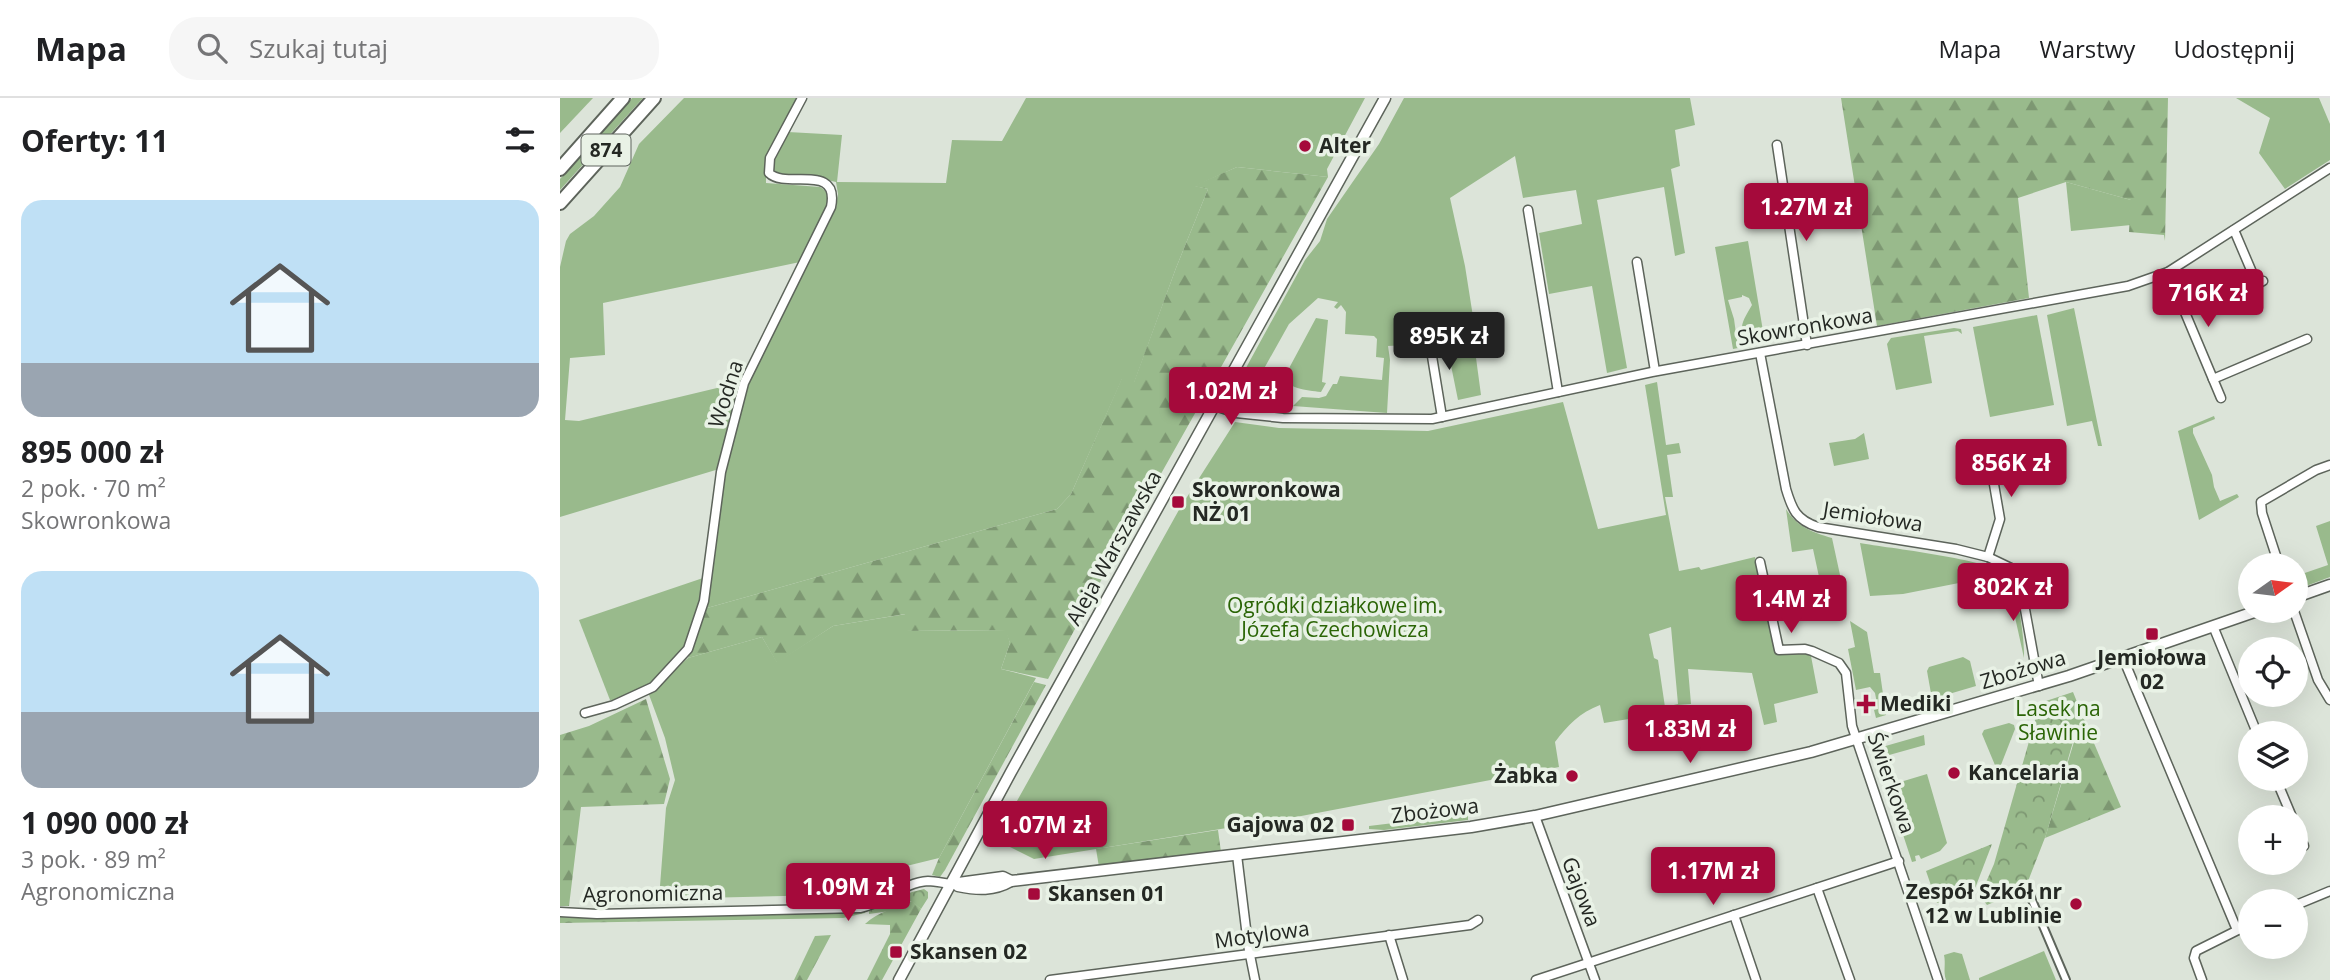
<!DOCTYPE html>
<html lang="pl">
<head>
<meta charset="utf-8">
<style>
	:root { --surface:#fff; --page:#f6f6f6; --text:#202124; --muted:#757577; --line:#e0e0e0; --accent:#a50a3b }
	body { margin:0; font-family:"Open Sans",sans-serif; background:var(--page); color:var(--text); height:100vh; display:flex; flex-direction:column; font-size:26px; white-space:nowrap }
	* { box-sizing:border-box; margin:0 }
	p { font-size:23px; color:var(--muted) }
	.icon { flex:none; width:38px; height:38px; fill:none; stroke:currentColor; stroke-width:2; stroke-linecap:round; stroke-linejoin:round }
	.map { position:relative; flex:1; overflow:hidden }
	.sheet { display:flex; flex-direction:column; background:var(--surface); width:560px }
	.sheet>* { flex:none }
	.needle { width:46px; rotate:76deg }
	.tools { position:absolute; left:1678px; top:455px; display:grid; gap:14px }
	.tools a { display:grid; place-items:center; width:70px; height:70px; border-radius:50%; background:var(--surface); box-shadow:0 7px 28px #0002; font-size:35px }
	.price { position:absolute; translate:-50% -60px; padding:0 16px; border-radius:7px; background:var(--accent); color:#fff; font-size:23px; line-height:46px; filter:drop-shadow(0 2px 4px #0008) }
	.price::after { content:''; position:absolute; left:50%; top:42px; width:21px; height:16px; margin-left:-10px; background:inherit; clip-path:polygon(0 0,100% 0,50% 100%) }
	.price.on { background:#222; color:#fff }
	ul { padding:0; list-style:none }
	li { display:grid; align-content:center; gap:14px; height:371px; padding:0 21px }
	li span { display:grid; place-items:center; height:217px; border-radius:21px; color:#555 }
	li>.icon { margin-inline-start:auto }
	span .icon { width:126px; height:126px; fill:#fffc; stroke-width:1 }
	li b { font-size:30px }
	h2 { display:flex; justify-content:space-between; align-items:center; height:84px; padding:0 21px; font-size:30px }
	header { display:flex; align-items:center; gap:42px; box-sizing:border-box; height:98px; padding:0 35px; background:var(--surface); border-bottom:2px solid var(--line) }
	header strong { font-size:33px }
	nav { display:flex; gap:38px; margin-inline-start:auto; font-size:24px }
	.search { width:490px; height:63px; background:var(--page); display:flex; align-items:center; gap:18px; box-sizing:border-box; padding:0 24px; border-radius:28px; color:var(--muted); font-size:26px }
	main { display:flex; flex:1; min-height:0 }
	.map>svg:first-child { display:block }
	.green { fill:#99ba8c; fill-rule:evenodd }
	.forest { fill:url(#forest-firs) }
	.park { fill:url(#park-crowns) }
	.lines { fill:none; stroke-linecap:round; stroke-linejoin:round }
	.pedestrian-casing { stroke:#5d645b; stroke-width:10 }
	.minor-casing { stroke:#5d645b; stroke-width:11 }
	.tertiary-casing { stroke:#5d645b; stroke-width:13 }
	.primary-casing { stroke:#5d645b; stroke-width:16 }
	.pedestrian { stroke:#fff; stroke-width:6 }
	.minor { stroke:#fff; stroke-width:8 }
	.tertiary { stroke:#fff; stroke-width:10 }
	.primary { stroke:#fff; stroke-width:12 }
	.poi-dot { fill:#a50a3b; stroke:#e9f2e6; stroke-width:2.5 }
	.labels { text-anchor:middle; stroke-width:7; stroke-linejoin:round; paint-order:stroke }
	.shield { fill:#e9f2e6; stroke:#5f655e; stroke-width:2 }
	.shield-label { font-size:19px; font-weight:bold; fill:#242823 }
	.poi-label { font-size:21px; font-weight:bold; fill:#242823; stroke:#e9f2e6; text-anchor:start }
	.street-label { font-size:21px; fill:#242823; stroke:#e9f2e6 }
	.park-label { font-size:21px; fill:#2b6506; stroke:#e9f2e6 }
</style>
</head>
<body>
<header>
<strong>Mapa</strong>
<div class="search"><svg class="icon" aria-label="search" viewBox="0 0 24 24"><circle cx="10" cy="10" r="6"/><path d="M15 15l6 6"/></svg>Szukaj tutaj</div>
<nav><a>Mapa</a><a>Warstwy</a><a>Udostępnij</a></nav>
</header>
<main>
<section class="sheet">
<h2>Oferty: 11<svg class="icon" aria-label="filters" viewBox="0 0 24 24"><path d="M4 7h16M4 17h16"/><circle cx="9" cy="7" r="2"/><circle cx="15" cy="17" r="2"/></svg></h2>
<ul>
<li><span style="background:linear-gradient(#bfe0f5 75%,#9aa5b1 0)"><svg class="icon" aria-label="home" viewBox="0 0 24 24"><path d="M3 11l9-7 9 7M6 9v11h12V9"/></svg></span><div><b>895 000 zł</b><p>2 pok. · 70 m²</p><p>Skowronkowa</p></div></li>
<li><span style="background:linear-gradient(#bfe0f5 65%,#9aa5b1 0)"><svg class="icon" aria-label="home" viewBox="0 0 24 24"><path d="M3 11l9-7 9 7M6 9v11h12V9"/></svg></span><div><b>1 090 000 zł</b><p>3 pok. · 89 m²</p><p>Agronomiczna</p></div></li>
</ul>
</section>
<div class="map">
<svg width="1770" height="882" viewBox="0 0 1770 882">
	<defs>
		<pattern id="forest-firs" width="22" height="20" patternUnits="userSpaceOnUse" patternTransform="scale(1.75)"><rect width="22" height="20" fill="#99ba8c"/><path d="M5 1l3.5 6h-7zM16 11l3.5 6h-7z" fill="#7d9772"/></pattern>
		<pattern id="park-crowns" width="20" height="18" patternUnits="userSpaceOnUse" patternTransform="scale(1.75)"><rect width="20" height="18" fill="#99ba8c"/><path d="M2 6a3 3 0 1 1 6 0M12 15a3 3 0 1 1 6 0" fill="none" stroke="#7d9772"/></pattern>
	</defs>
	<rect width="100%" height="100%" fill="#dce4d9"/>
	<!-- green -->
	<g class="green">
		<polygon points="0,0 33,0 0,35"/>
		<polygon points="72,0 83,0 0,92 0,81"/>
		<path d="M 124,0 L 237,0 L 206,66 L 206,85 L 260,89 C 268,94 270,98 269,108 L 240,164 L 43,205 L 45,257 L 10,260 L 5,322 L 19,323 L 157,290 L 176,288 L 178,292 L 159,371 L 0,419 L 0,169 L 6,143 L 10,136 L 34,118 L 60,89 L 79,46 Z"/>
		<polygon points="466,0 805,0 767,71 768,79 677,69 635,88 648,91 616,170 574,285 562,281 511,396 497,411 147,510 165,374 190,282 276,110 278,96 276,84 267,82 220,80 212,71 211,67 228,34 282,37 277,84 386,85 392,42 442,43"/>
		<path d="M 844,0 L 1130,0 L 1135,27 L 1115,32 L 1120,68 L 1111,71 L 1125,155 L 1115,158 L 1104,89 L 1037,102 L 1067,270 L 1047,275 L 1032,188 L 989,196 L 979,135 L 1022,126 L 1016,92 L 963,100 L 955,58 L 890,100 L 905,168 L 917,244 L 914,245 L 921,297 L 898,302 L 882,223 L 862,225 L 865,246 L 828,248 L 830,262 L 827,315 L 733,308 L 742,299 L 759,300 L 766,298 L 773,286 L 777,286 L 780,278 L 822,282 L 824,260 L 816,259 L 817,241 L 814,238 L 785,236 L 786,214 L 781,207 L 777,211 L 774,209 L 778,204 L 758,200 L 729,226 L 701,276 L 725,291 L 727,301 L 720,311 C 705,313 691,306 677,299 L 675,290 L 745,162 L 760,143 L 767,121 L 819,46 Z"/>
		<polygon points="1676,0 1759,0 1770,26 1770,62 1725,91 1699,55 1710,20"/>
		<polygon points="1506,84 1571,102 1571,127 1511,133"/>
		<path d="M 1188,143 L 1205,245 L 1184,249 C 1180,226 1181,226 1192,207 L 1189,200 L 1182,197 L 1182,199 L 1168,202 L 1174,221 L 1178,250 L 1173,251 L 1155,149 Z"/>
		<polygon points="1686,174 1692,190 1631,215 1625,198 1639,194 1645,202 1649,201 1648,197 1671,186 1676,189 1681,187 1679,182 1683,181 1681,176"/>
		<polygon points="1514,210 1542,348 1538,348 1532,323 1507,328 1487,217"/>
		<polygon points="1477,217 1494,307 1430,319 1413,229"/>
		<path d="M 756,220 L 768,222 L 762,284 L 766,285 L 761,294 C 746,292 727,291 720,276 L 721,271 L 727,274 Z"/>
		<polygon points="1394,230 1401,231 1402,236 1398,233 1364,238 1372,285 1336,292 1327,246 1331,240"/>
		<path d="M 1097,284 L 1106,347 L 1119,345 L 1121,355 L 1107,357 L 1113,399 L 1105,399 L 1119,473 L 1139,469 L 1141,472 L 1195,459 L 1215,556 L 1244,555 L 1251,558 L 1258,595 L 1214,606 L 1217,624 L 1204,627 L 1192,575 L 1128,571 L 1131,606 L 1118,607 L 1123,633 L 1104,636 L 1102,634 L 1078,638 L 1075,620 L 1044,625 L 1040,607 C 1019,615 1008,627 995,644 L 999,669 L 736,719 L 474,761 L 444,746 L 437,739 L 620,410 L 675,324 L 719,330 L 868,333 L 1003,304 L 1038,431 L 1106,417 L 1085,287 ZM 1111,529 L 1118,606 L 1105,609 L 1098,562 L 1094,560 L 1089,536 Z"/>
		<polygon points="1654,318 1655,321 1633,330 1633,335 1652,377 1654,389 1660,403 1677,396 1679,399 1639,422 1618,333"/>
		<polygon points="1304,335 1309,361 1274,368 1269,345 1295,341"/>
		<path d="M 1226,411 C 1237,429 1252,434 1272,440 L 1285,500 L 1264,502 L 1253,451 L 1232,454 Z"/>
		<polygon points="1770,423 1770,479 1738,491 1736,478 1768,467 1756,428"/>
		<path d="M 1300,445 C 1327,450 1430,461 1447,477 C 1458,487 1465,545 1464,560 L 1451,501 L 1409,508 L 1404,484 L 1343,496 L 1310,498 Z"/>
		<polygon points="143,480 140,503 125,550 91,586 53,602 50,602 19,522"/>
		<polygon points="346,516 346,533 446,532 450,545 441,571 476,580 379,760 330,772 309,796 99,801 106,710 115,682 105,640 88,594 128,560 202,539 217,564 273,528"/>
		<polygon points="1290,523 1307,534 1314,575 1320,575 1326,617 1316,620 1314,612 1318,611 1315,595 1310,589 1296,592 1288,551 1295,549"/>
		<polygon points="1403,559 1410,563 1416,588 1372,601 1367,573 1369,569"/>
		<polygon points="1449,625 1454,627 1455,631 1439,672 1437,672 1422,636 1424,632"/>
		<polygon points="1364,637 1365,647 1322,659 1328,679 1324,683 1315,651"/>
		<polygon points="1367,676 1387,745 1380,753 1361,761 1359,757 1355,758 1356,763 1352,764 1327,688"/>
		<polygon points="908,716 908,722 824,732 809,731 809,728"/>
		<polygon points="1484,853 1496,882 1419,882 1419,880"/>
		<path d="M 1394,854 L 1402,856 L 1410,882 L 1386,882 C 1383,873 1386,866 1384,857 Z"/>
	</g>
	<!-- forest -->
	<g class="forest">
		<polygon points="1281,0 1608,0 1605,143 1604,137 1569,134 1571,102 1506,84 1458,100 1469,200 1317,228"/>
		<polygon points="677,69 768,79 544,477 488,581 441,571 450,545 445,532 346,533 345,516 273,528 217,565 202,539 128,560 147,510 497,411 511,396 562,280 574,284 616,170 648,91 633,88"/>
		<polygon points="474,584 486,587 385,772 380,779 372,777 379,760"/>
		<polygon points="86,601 110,681 104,706 21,709 9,808 0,808 0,637 29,628"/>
		<polygon points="1528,631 1561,709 1485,740 1516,637"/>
		<polygon points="658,732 661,754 539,769 536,751"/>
		<path d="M 352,803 L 361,811 L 322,882 L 307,882 L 330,836 L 330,827 L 305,826 C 318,814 335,810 352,803 Z"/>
		<polygon points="271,837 247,882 234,882 255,838"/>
	</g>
	<!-- park -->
	<g class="park">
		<polygon points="1513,594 1528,631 1515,637 1486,737 1465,791 1427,807 1420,798 1434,766 1480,605"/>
		<polygon points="1432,746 1414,793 1377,805 1366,773"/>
		<polygon points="364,791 368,794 368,800 361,811 351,803 330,813 309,816 309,813 352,794"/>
		<polygon points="306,809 305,815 283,820 0,825 0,814"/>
	</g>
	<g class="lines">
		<!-- pedestrian casing -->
		<g class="pedestrian-casing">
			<polyline id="pedestrian" points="1469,795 1506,882"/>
		</g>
		<!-- minor casing -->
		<g class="minor-casing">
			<g id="minor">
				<polyline points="1217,47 1247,247"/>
				<polyline points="968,112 998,294"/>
				<polyline points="1674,132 1697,186 1703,183"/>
				<polyline points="1077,164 1095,273"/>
				<polyline points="1608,174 1661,300"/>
				<polyline points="868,234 882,319"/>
				<path d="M 1200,255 L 1226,391 C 1232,411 1236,422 1258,429 L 1396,451 L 1428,459 L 1451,470 L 1457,475 L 1460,484 L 1479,588"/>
				<polyline points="1653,281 1747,241"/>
				<polyline points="664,293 693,316"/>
				<polyline points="655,308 676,315 723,320 872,321 1092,274 1568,188 1608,174 1770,70"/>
				<polyline points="1424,371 1431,369 1440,421 1428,459"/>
				<polyline points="1200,464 1219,552 1245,551 1252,553 1279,565 1286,575 1292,628 1378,882"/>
				<polyline points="1719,467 1702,415 1701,404 1756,372 1770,367"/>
				<polyline points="1734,513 1758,582 1770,602"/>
				<polyline points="1653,528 1697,635"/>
				<polyline points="1563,560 1677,832"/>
				<path d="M 25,615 L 54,607 L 93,589 L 128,551 L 144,503 L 161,374 L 184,285 L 271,109 C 280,64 226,92 209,75 L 210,60 L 242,0"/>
				<polyline points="1716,681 1732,719"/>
				<polyline points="975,718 1035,882"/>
				<polyline points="1736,729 1744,748"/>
				<polyline points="677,757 688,847 695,882"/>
				<polyline points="1257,790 1290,882"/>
				<polyline points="1736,807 1770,793"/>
				<path d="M 0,814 L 37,816 L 300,810 C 323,806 344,784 368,783 C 375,783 383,785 391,786"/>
				<polyline points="1174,817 1196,882"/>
				<polyline points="829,837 843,882"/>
				<polyline points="490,882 910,827 918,822"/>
				<polyline points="976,882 1339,763"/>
				<polyline points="1642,882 1634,860 1636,853 1690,826"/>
			</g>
		</g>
		<!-- tertiary casing -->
		<g class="tertiary-casing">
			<g id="tertiary">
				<polyline points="1736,499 1770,487"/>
				<polyline points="391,786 443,779 451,783 911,729 975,718 1251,654 1509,578 1697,513"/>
				<path d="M 398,788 C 417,792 434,793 451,783"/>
				<polyline points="339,882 451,674 825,0"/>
			</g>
		</g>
		<!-- primary casing -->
		<g class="primary-casing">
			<g id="primary">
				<polyline points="0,71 63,0"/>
				<polyline points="0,105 94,0"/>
			</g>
		</g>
		<!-- pedestrian -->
		<use href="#pedestrian" class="pedestrian"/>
		<!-- minor -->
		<use href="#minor" class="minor"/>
		<!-- tertiary -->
		<use href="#tertiary" class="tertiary"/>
		<!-- primary -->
		<use href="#primary" class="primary"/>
	</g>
	<!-- markers -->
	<g class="poi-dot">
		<circle cx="745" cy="48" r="7"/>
		<rect x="611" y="397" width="14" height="14" rx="3.5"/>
		<rect x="1585" y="529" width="14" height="14" rx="3.5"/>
		<path d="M1302.5 595.5h7v7h7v7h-7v7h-7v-7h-7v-7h7z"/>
		<circle cx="1394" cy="675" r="7"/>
		<circle cx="1012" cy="678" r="7"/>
		<rect x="781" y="720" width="14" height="14" rx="3.5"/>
		<rect x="467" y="789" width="14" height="14" rx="3.5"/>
		<circle cx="1516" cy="806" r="7"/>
		<rect x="329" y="847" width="14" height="14" rx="3.5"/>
	</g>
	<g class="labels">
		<!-- shield labels -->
		<rect class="shield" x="21.5" y="36.5" width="49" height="31" rx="5"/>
		<g class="shield-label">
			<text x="46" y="59">874</text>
		</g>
		<!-- poi labels -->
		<g class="poi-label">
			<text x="759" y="55">Alter</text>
			<text x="632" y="399">Skowronkowa<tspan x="632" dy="24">NŻ 01</tspan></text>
			<text x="1592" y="567" text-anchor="middle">Jemiołowa<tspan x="1592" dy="24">02</tspan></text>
			<text x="1320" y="613">Mediki</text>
			<text x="1408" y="682">Kancelaria</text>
			<text x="998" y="685" text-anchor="end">Żabka</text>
			<text x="774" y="734" text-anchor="end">Gajowa 02</text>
			<text x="1502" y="801" text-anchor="end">Zespół Szkół nr<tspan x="1502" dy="24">12 w Lublinie</tspan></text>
			<text x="488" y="803">Skansen 01</text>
			<text x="350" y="861">Skansen 02</text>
		</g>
		<!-- street labels -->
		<g class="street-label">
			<text transform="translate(1245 229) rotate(-10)" y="7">Skowronkowa</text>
			<text transform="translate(166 296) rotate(-72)" y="7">Wodna</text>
			<text transform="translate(1313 419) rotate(9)" y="7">Jemiołowa</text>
			<text transform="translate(554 450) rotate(-61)" y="7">Aleja Warszawska</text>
			<text transform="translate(1463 572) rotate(-17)" y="7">Zbożowa</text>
			<text transform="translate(1331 685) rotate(71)" y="7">Świerkowa</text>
			<text transform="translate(875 713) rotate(-7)" y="7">Zbożowa</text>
			<text transform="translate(1021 794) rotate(69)" y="7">Gajowa</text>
			<text transform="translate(93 796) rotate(-1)" y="7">Agronomiczna</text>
			<text transform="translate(702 837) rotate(-8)" y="7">Motylowa</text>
		</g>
		<!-- park labels -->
		<g class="park-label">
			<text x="775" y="515">Ogródki działkowe im.<tspan x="775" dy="24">Józefa Czechowicza</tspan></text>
			<text x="1498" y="618">Lasek na<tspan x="1498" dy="24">Sławinie</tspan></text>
		</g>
	</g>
</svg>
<div class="tools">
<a><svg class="needle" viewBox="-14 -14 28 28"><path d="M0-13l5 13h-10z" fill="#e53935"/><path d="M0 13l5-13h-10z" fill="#757577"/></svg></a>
<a><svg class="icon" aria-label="locate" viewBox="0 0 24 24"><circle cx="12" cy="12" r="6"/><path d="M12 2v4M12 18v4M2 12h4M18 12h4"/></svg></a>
<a><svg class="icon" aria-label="layers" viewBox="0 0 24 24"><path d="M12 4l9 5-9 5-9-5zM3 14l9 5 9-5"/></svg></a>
<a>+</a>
<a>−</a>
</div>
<b class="price" style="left:1246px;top:145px">1.27M zł</b>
<b class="price" style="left:1648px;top:231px">716K zł</b>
<b class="price on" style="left:889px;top:274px">895K zł</b>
<b class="price" style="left:671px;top:329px">1.02M zł</b>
<b class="price" style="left:1451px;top:401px">856K zł</b>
<b class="price" style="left:1453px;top:525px">802K zł</b>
<b class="price" style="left:1231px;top:537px">1.4M zł</b>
<b class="price" style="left:1130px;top:667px">1.83M zł</b>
<b class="price" style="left:485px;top:763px">1.07M zł</b>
<b class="price" style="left:1153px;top:809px">1.17M zł</b>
<b class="price" style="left:288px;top:825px">1.09M zł</b>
</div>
</main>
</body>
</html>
